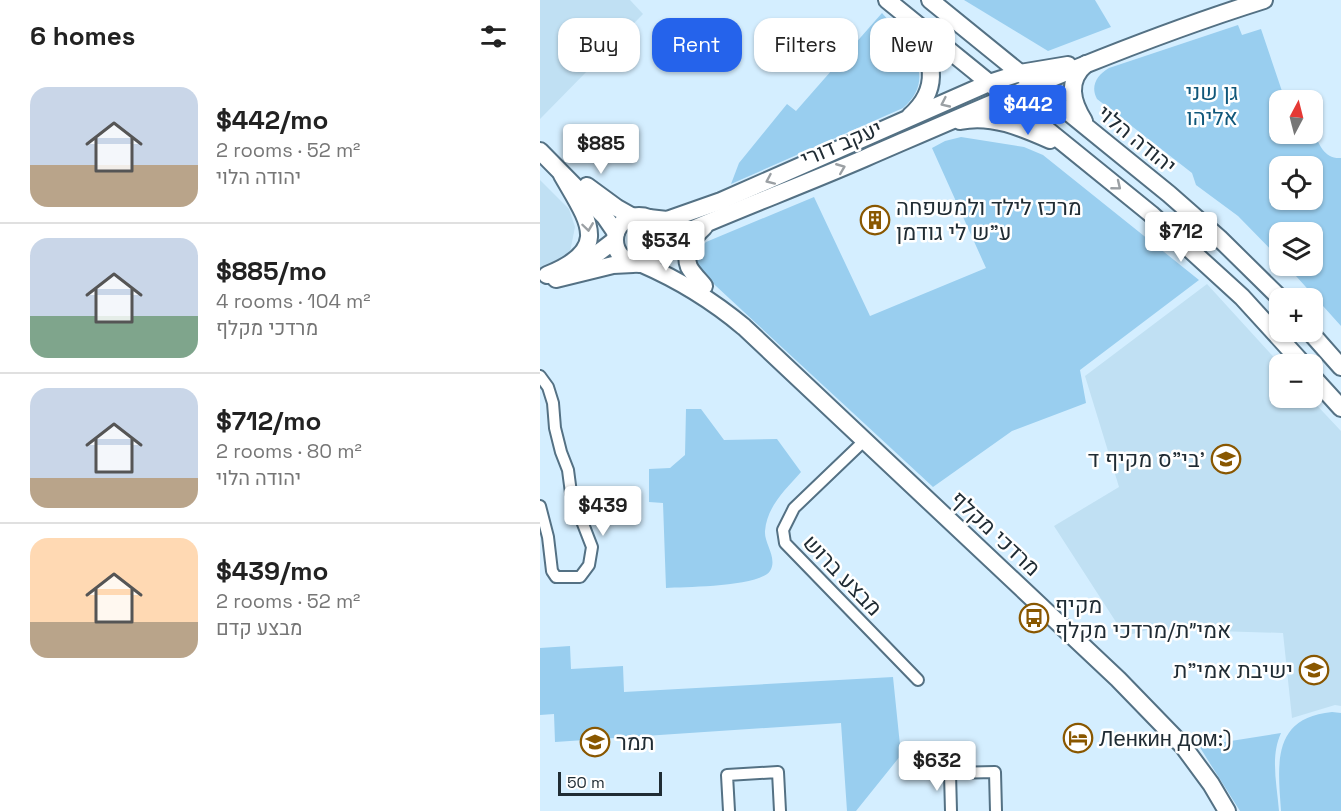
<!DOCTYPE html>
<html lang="en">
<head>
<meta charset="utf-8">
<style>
	:root { --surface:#fff; --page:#f6f6f6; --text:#222; --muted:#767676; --line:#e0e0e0; --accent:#2563eb }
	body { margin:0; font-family:"Space Grotesk",Heebo,sans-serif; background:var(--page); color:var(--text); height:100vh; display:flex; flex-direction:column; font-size:22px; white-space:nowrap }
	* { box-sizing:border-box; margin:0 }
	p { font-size:20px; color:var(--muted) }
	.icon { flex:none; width:33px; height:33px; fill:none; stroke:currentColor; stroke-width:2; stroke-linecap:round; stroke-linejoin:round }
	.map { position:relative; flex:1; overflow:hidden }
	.drawer { display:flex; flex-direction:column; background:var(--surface); width:540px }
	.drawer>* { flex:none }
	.hud { position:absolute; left:18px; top:18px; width:570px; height:54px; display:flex; gap:12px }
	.needle { width:39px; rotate:7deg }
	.buttons { position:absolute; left:729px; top:90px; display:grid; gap:12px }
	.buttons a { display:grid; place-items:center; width:54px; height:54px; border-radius:12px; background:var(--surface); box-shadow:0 2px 4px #0004; font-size:30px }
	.scale { position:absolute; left:18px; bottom:15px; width:104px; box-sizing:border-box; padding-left:6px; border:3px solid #202c34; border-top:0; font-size:16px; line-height:21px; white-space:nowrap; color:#202c34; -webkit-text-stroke:4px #fff; paint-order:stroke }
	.price { position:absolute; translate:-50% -51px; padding:0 14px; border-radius:6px; background:#fff; color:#222; font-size:20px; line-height:39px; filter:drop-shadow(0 2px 3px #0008) }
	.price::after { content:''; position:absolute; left:50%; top:36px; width:18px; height:14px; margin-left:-9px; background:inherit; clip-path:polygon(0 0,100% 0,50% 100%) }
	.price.on { background:var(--accent); color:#fff }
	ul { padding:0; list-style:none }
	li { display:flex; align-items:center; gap:18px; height:150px; padding:0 30px }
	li+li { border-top:2px solid var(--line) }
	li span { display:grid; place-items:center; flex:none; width:168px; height:120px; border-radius:18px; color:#555 }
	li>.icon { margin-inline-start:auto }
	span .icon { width:72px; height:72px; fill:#fffc; stroke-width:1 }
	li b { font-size:26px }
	h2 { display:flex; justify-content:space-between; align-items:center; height:72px; padding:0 30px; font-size:26px }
	.pill { padding:0 21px; border-radius:18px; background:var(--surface); box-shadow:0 2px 4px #0004; font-size:21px; line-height:54px }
	.pill.on { background:var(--accent); color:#fff }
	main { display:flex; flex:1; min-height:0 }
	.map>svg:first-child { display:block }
	.built { fill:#c0e0f3 }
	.green { fill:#99ceef; fill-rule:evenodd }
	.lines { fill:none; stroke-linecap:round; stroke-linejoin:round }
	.street-casing { stroke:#547184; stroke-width:14 }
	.secondary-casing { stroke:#547184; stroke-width:20 }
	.street { stroke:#fff; stroke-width:10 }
	.secondary { stroke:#fff; stroke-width:16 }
	.oneway { stroke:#9ba0a4 }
	.labels { text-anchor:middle; stroke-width:5; stroke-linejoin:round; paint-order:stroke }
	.park-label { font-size:22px; fill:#10577a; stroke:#fff }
	.street-label { font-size:22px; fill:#202c34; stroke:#fff }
	.poi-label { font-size:22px; fill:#202c34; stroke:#fff; text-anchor:start }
</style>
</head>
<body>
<main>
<section class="drawer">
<h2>6 homes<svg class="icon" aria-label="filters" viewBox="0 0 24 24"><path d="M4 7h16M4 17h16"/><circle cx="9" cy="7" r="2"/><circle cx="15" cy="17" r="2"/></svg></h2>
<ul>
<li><span style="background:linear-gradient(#c9d6e8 65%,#b9a48a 0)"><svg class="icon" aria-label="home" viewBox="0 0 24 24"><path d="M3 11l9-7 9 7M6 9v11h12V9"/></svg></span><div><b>$442/mo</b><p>2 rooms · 52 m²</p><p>יהודה הלוי</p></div></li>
<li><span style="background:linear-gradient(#c9d6e8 65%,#7fa58c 0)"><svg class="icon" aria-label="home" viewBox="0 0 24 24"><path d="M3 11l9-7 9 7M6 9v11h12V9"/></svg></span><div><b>$885/mo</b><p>4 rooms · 104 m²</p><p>מרדכי מקלף</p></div></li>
<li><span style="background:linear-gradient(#c9d6e8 75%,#b9a48a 0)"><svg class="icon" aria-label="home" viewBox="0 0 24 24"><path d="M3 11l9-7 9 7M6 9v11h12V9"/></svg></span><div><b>$712/mo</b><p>2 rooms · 80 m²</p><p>יהודה הלוי</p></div></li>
<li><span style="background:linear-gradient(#ffd9b3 70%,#b9a48a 0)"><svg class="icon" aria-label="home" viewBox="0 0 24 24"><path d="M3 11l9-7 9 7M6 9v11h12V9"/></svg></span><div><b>$439/mo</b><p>2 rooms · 52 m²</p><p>מבצע קדם</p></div></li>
</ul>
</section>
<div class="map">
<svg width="801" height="811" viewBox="0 0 801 811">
	<rect width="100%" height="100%" fill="#d4eeff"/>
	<!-- built -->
	<g class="built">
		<polygon points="0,0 90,0 103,14 0,119"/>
		<polygon points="0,180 29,209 35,227 30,252 16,264 0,269"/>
		<polygon points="667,284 740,364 740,398 770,398 801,431 801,706 795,705 752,718 743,633 611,629 585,636 514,526 579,487 545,376"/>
	</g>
	<!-- green -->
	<g class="green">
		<polygon points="424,0 555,0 571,27 508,51"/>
		<path d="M 342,13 C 366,39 400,77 363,108 L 191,184 L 199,163 L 247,104 L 256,111 Z"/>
		<path d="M 698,25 L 702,35 L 721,29 L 745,100 L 740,100 L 740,134 L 773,132 C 780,145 784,159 801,158 L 801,326 L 747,266 L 772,266 L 772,232 L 740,232 L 739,258 L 698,216 L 656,185 L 652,173 L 557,99 C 550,86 557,75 569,68 ZM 772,166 L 772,200 L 740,200 L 740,166 Z"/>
		<path d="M 421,137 L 484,147 L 503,155 L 659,280 L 540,370 L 546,403 L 472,431 L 393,487 L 163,274 C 150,261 154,253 166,242 L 274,197 L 330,316 L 446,268 L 392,148 L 405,141 Z"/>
		<path d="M 146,409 L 161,409 L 184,440 L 237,439 L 261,472 C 246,489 227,506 225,531 C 224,544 238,558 230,571 C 219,587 146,587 126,588 L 123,503 L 109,502 L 109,469 L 130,468 L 145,455 Z"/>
		<polygon points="30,646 31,669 83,666 84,692 353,677 361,755 316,811 307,811 301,723 15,742 14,714 0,715 0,648"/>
		<path d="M 792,712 L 801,713 L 801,811 L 741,811 C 738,765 731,718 792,712 Z"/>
		<path d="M 741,733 C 730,757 737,785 739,811 L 700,811 L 659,746 Z"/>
	</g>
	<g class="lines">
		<!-- street casing -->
		<g class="street-casing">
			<g id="street">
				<polyline points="0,376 8,387 13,403 15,428 21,452 28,470 31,493 52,547 49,565 40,577 16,577 12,571 8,537 0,506"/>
				<polyline points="325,440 254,508 243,530 245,543 378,680"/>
				<polyline points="189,811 187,775 238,772 240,811"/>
				<polyline points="411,811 410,773 455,772 456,811"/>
			</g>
		</g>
		<!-- secondary casing -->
		<g class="secondary-casing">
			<g id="secondary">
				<polyline points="347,0 611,214 702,297 763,364"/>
				<polyline points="390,0 629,194 679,238 740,298"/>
				<path d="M 370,116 C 401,89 394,58 372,27"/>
				<path d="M 420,121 C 451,114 483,128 510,140"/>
				<path d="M 544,121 C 532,102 526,81 546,64"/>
				<polyline points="0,151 65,217 76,233"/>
				<polyline points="47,186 77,208 93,217"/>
				<circle cx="99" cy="240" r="24"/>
				<polyline points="109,218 127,220 181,201 449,83 480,73 528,65"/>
				<path d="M 164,227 C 154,236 143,252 149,267 C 152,273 160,281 164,286"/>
				<path d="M 123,242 C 190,212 258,187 325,158 C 457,101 587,43 724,0"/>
				<polyline points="38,263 58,253 75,240"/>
				<path d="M 102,264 C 139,280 173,301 204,327 L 578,679 L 643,746 L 671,784 L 687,811"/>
				<path d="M 7,275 C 72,249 49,222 22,175"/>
				<polyline points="16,279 73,265 93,264"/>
				<polyline points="770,332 801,367"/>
				<polyline points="772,376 801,408"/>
			</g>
		</g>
		<!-- street -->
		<use href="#street" class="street"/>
		<!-- secondary -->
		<use href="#secondary" class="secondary"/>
	</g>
	<!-- one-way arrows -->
	<defs><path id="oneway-chevron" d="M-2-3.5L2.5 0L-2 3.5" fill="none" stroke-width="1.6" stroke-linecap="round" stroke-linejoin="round" transform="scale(1.5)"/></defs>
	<g class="oneway">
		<use href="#oneway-chevron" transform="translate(405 103) rotate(155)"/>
		<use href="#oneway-chevron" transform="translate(301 168) rotate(-22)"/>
		<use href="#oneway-chevron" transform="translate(230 180) rotate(156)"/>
		<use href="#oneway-chevron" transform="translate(577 186) rotate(39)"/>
		<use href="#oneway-chevron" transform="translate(48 227) rotate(82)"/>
	</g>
	<!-- icons -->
	<defs>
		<g id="building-ring" transform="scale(1.5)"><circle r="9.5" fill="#fff" stroke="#895700" stroke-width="1.5"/><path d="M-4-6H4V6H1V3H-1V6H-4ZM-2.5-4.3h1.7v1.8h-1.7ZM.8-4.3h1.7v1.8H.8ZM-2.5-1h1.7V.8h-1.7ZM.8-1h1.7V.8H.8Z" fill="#895700"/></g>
		<g id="school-ring" transform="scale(1.5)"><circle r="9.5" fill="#fff" stroke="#895700" stroke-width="1.5"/><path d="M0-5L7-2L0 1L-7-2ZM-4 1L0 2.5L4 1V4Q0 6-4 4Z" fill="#895700"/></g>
		<g id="bus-ring" transform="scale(1.5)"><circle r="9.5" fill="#fff" stroke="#895700" stroke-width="1.5"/><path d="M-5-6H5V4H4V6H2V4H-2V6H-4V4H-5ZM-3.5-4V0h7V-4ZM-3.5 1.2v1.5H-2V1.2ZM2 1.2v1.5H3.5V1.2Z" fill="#895700"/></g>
		<g id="hotel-ring" transform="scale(1.5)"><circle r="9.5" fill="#fff" stroke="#895700" stroke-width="1.5"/><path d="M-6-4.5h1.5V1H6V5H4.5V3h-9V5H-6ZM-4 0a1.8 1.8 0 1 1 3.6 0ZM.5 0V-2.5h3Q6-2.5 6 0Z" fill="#895700"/></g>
	</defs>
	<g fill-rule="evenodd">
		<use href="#building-ring" x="335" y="220"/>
		<use href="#school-ring" x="686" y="459"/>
		<use href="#bus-ring" x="494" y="618"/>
		<use href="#school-ring" x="774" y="670"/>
		<use href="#hotel-ring" x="538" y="738"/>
		<use href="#school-ring" x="55" y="742"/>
	</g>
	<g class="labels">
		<!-- park labels -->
		<g class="park-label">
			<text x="672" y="100">גן שני<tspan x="672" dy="25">אליהו</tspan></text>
		</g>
		<!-- street labels -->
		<g class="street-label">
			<text transform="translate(597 139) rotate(39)" y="8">יהודה הלוי</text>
			<text transform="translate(301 143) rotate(-23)" y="8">יעקב דורי</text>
			<text transform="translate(456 533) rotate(43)" y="8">מרדכי מקלף</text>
			<text transform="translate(303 575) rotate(46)" y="8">מבצע ברוש</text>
		</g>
		<!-- poi labels -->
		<g class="poi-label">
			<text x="356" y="215">מרכז לילד ולמשפחה<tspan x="356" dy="25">ע"ש לי גודמן</tspan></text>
			<text x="665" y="467" text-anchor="end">בי"ס מקיף ד'</text>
			<text x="515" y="613">מקיף<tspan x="515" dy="25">אמי״ת/מרדכי מקלף</tspan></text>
			<text x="753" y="678" text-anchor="end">ישיבת אמי"ת</text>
			<text x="559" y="746">Ленкин дом:)</text>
			<text x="76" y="750">תמר</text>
		</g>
	</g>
</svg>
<div class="buttons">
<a><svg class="needle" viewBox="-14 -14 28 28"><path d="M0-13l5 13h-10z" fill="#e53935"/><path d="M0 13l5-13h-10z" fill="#767676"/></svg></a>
<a><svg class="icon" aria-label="locate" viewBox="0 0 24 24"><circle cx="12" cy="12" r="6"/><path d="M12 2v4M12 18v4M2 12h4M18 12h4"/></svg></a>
<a><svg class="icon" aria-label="layers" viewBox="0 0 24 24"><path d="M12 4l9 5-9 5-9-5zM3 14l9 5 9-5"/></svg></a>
<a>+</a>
<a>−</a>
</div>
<div class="scale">50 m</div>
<b class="price on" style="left:488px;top:136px">$442</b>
<b class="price" style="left:61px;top:175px">$885</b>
<b class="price" style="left:641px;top:263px">$712</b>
<b class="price" style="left:126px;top:272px">$534</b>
<b class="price" style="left:63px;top:537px">$439</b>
<b class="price" style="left:397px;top:792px">$632</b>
<div class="hud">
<a class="pill">Buy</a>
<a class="pill on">Rent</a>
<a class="pill">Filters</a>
<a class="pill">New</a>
</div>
</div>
</main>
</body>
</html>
